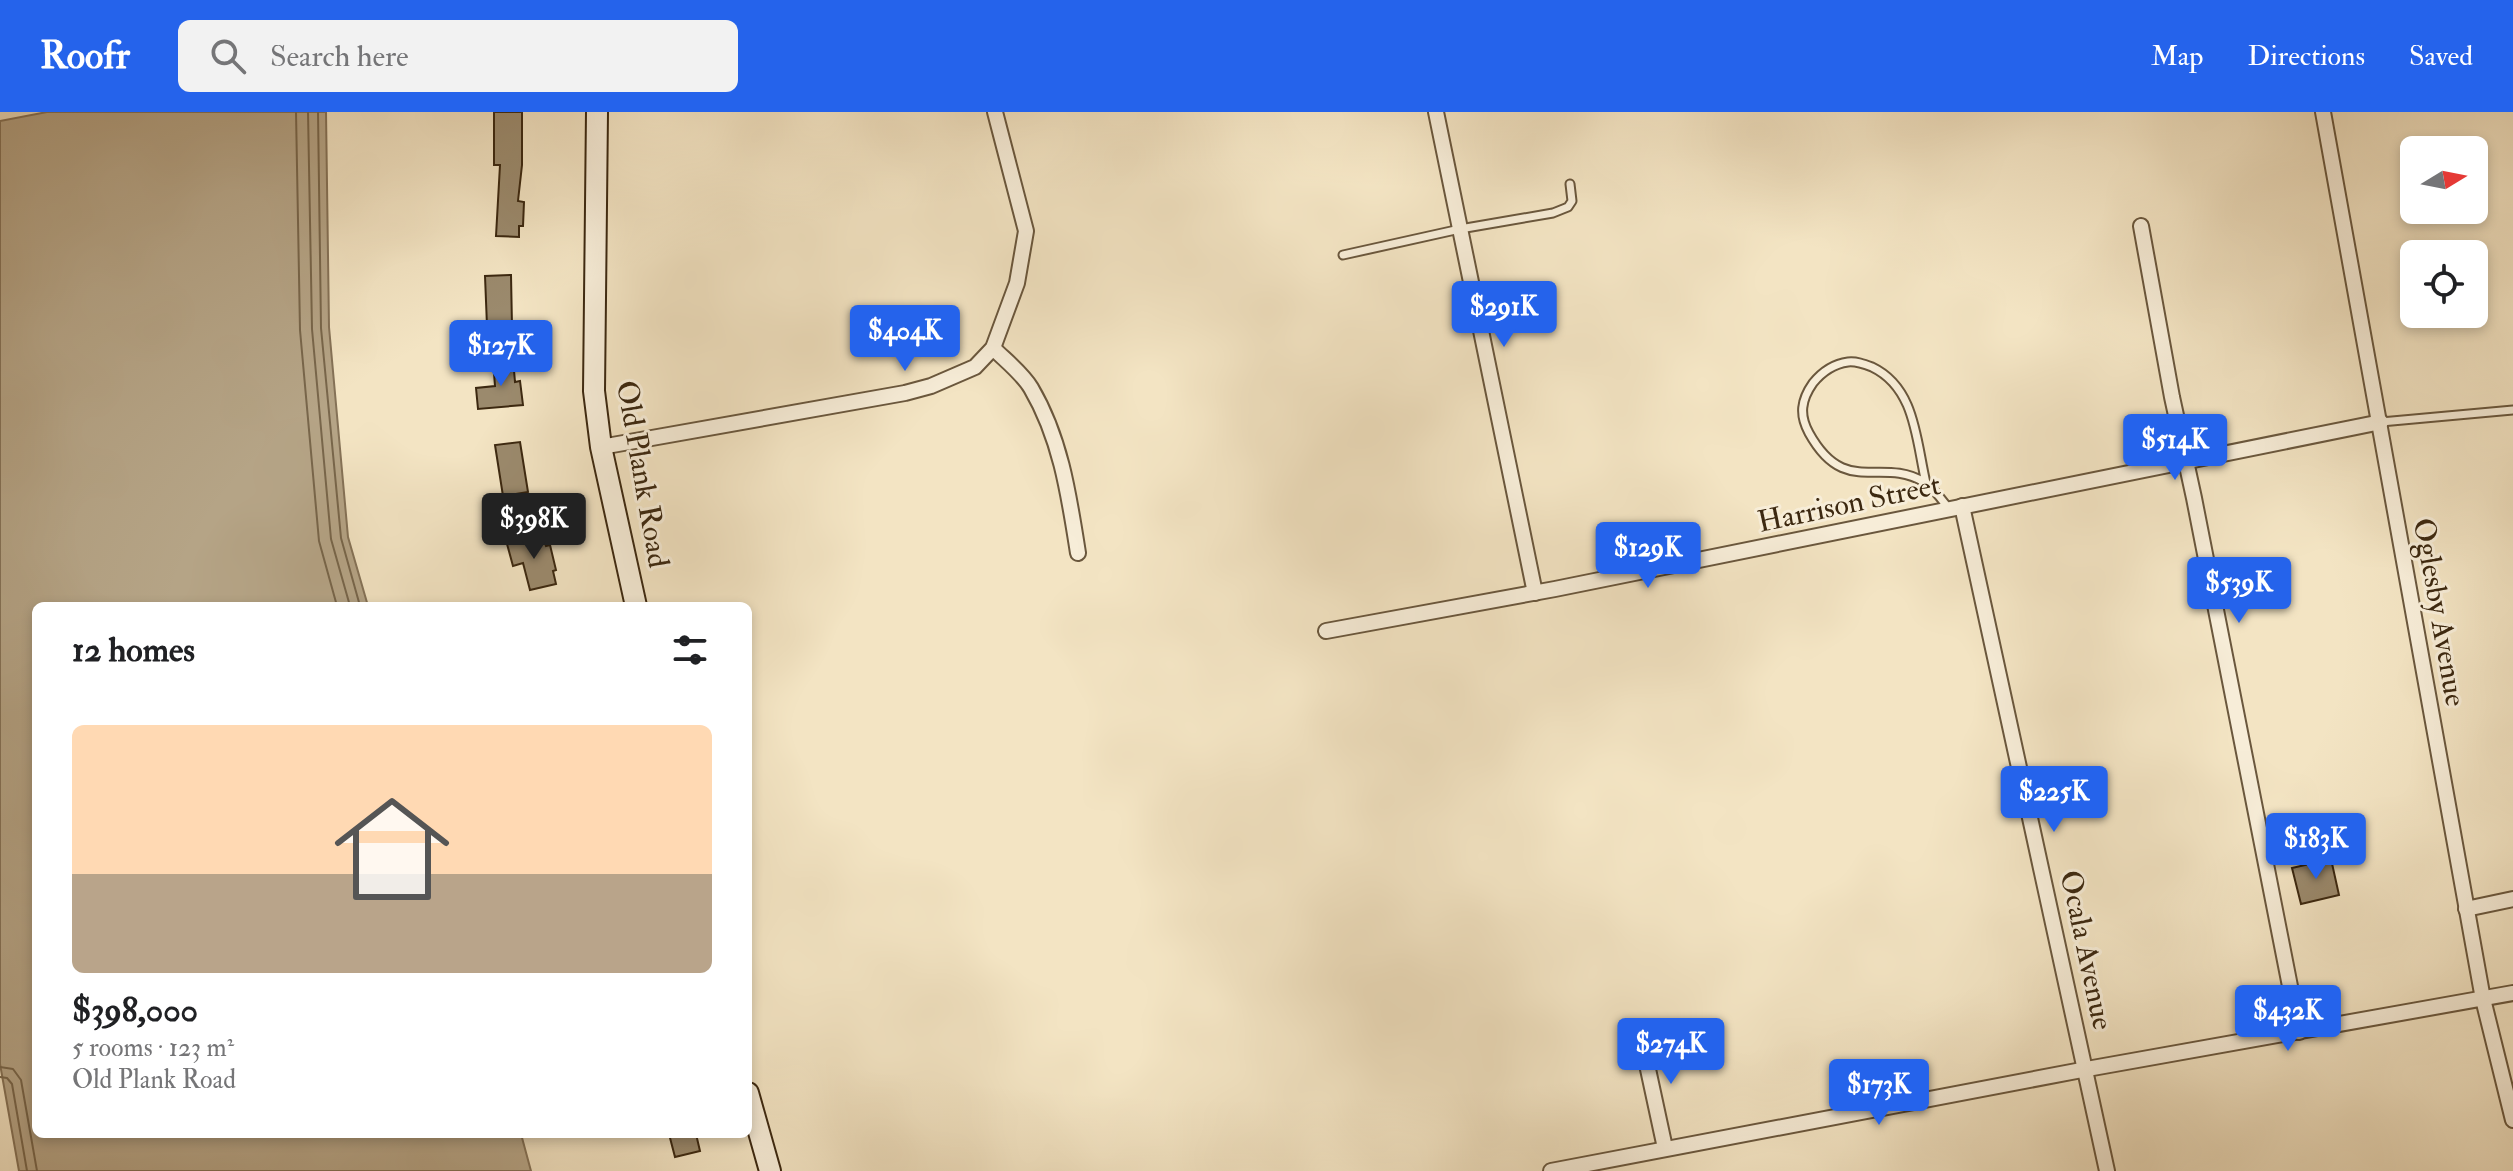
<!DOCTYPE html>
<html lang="en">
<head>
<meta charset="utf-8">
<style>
	:root { --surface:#fff; --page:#f2f2f2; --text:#202124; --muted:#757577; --accent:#2563eb }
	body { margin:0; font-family:"IM FELL Double Pica",serif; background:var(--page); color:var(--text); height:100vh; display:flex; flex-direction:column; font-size:30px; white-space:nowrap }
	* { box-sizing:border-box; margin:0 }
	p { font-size:26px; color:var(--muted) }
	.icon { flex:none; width:44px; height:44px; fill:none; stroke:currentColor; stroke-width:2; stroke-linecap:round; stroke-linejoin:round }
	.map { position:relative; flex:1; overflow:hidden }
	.side { position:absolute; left:32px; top:490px; width:720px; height:536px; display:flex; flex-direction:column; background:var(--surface); border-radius:12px; box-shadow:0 4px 12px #0003 }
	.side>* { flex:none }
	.needle { width:52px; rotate:80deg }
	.tools { position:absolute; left:2400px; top:24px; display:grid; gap:16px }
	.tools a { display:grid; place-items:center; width:88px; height:88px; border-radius:12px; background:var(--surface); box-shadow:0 4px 12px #0003; font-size:40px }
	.price { position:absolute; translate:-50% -68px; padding:0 18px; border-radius:8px; background:var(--accent); color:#fff; font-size:26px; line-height:52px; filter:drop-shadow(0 2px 4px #0008) }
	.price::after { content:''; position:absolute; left:50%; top:48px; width:24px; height:18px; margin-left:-12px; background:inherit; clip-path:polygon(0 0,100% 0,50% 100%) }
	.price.selected { background:#222; color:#fff }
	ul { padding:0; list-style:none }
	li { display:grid; align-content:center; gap:16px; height:424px; padding:0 40px }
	li span { display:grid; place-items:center; height:248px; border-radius:12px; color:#555 }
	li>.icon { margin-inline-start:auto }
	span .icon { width:144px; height:144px; fill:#fffc; stroke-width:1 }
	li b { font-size:34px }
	h2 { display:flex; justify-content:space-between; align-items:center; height:96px; padding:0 40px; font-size:34px }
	header { display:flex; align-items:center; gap:48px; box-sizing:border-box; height:112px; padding:0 40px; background:var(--accent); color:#fff }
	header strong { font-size:38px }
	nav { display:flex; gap:44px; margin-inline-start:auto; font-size:28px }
	.search { width:560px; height:72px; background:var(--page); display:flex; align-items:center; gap:20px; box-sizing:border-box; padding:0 28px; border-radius:12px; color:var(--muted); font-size:30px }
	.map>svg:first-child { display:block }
	.water { fill:#b5a486; stroke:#857257; stroke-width:2 }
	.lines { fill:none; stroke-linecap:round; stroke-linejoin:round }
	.shore { stroke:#78664b; stroke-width:2 }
	.building { fill:#9b8a6d; stroke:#3c2810; stroke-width:2 }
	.lane-casing { stroke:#6a573d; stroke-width:11 }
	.street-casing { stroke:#6a573d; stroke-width:18 }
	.secondary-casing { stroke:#3c2810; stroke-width:24 }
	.lane { stroke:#f7edd8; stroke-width:7 }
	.street { stroke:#f7edd8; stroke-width:14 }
	.secondary { stroke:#f7edd8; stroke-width:20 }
	.labels { text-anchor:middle; stroke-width:6; stroke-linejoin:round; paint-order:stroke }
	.street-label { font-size:30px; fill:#3c2810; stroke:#f7edd8 }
</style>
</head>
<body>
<header>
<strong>Roofr</strong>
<div class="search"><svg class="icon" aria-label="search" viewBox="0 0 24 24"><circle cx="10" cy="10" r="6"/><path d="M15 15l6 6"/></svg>Search here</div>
<nav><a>Map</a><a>Directions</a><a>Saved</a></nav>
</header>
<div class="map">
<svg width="2513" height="1059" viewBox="0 0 2513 1059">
	<rect width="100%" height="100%" fill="#f3e4c3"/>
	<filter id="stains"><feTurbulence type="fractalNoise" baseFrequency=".0025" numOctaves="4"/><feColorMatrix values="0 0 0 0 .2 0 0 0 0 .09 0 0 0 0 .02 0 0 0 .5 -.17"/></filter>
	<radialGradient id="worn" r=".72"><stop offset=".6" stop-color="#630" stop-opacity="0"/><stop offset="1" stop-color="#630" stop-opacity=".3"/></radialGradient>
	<!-- water -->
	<polygon class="water" points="47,0 326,0 329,215 348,425 368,494 36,494 36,1022 521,1022 531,1059 19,1059 0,952 0,9"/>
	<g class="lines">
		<!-- shore -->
		<g class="shore">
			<polyline points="296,0 300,218 319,429 337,494"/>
			<polyline points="308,0 312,217 331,427 350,494"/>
			<polyline points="318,0 321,216 341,426 360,494"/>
			<polyline points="0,955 13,957 21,968 37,1059"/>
			<polyline points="0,965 7,966 12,972 27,1059"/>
		</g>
	</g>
	<!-- building -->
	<g class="building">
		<polygon points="494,0 522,0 522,53 518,89 524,90 523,114 519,114 519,125 496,124 500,53 494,53"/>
		<polygon points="511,163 512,214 487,214 485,164"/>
		<polygon points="513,247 515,270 520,269 523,293 478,297 476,276 495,274 493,249"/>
		<polygon points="520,330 528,380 503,384 495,333"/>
		<polygon points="543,424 546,434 550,433 556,458 553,459 556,472 530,478 523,451 513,454 507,432"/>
		<polygon points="2331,747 2339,783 2301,792 2292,756"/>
		<polygon points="669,1022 696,1022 700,1039 675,1045"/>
	</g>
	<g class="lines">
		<!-- lane casing -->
		<g class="lane-casing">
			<g id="lane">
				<polyline points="1343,143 1460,117 1553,101 1568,95 1572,89 1570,72"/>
				<polyline points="2381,310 2513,298"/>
				<path d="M 1926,371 C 1916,329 1916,276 1872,255 C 1864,252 1856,249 1848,250 C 1833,252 1822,260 1813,271 C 1801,288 1799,303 1809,321 C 1845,386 1880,344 1924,370 C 1934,376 1942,388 1949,397"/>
			</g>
		</g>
		<!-- street casing -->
		<g class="street-casing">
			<g id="street">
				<polyline points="1436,0 1535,481"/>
				<polyline points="2323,0 2483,887 2513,1008"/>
				<polyline points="2141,114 2172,285 2194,386 2299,920"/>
				<path d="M 993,236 C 1005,248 1022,261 1031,276 C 1061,327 1069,384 1078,441"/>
				<polyline points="601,335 905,281 931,274 975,255 993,236 1017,171 1026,119 995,0"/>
				<polyline points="1962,394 2107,1059"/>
				<polyline points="1326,519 1555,477 2381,310"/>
				<polyline points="2466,797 2513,787"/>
				<polyline points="1640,920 1665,1036"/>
				<polyline points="1551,1059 2087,957 2513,881"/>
			</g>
		</g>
		<!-- secondary casing -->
		<g class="secondary-casing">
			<g id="secondary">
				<polyline points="597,0 594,279 601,335 636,494"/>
				<polyline points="748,981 770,1059"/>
			</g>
		</g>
		<!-- lane -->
		<use href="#lane" class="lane"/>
		<!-- street -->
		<use href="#street" class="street"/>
		<!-- secondary -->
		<use href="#secondary" class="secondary"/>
	</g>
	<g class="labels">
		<!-- street labels -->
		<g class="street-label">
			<text transform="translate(643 362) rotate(80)" y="10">Old Plank Road</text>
			<text transform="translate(1849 391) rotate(-12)" y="10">Harrison Street</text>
			<text transform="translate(2440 500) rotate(80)" y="10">Oglesby Avenue</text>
			<text transform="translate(2087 838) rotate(78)" y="10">Ocala Avenue</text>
		</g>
	</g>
	<rect width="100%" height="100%" filter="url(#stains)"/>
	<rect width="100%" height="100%" fill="url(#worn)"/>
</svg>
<div class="tools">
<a><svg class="needle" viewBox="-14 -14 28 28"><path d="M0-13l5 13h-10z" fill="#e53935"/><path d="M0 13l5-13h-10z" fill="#757577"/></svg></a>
<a><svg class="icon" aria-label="locate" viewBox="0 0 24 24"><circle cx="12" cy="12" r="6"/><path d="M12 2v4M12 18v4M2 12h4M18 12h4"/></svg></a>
</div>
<b class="price" style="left:1504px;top:237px">$291K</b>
<b class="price" style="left:905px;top:261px">$404K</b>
<b class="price" style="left:501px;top:276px">$127K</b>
<b class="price" style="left:2175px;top:370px">$514K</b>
<b class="price selected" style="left:534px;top:449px">$398K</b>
<b class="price" style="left:1648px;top:478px">$129K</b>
<b class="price" style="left:2239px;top:513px">$539K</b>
<b class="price" style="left:2054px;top:722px">$225K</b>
<b class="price" style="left:2316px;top:769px">$183K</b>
<b class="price" style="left:2288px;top:941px">$432K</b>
<b class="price" style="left:1671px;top:974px">$274K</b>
<b class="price" style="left:1879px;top:1015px">$173K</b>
<section class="side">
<h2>12 homes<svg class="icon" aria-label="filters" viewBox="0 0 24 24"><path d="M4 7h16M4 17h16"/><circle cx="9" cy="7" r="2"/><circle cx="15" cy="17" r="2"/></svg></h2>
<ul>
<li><span style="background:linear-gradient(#ffd9b3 60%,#b9a48a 0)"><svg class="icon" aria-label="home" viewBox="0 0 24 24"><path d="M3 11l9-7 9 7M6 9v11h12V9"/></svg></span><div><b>$398,000</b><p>5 rooms · 123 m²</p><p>Old Plank Road</p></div></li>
</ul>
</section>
</div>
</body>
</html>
